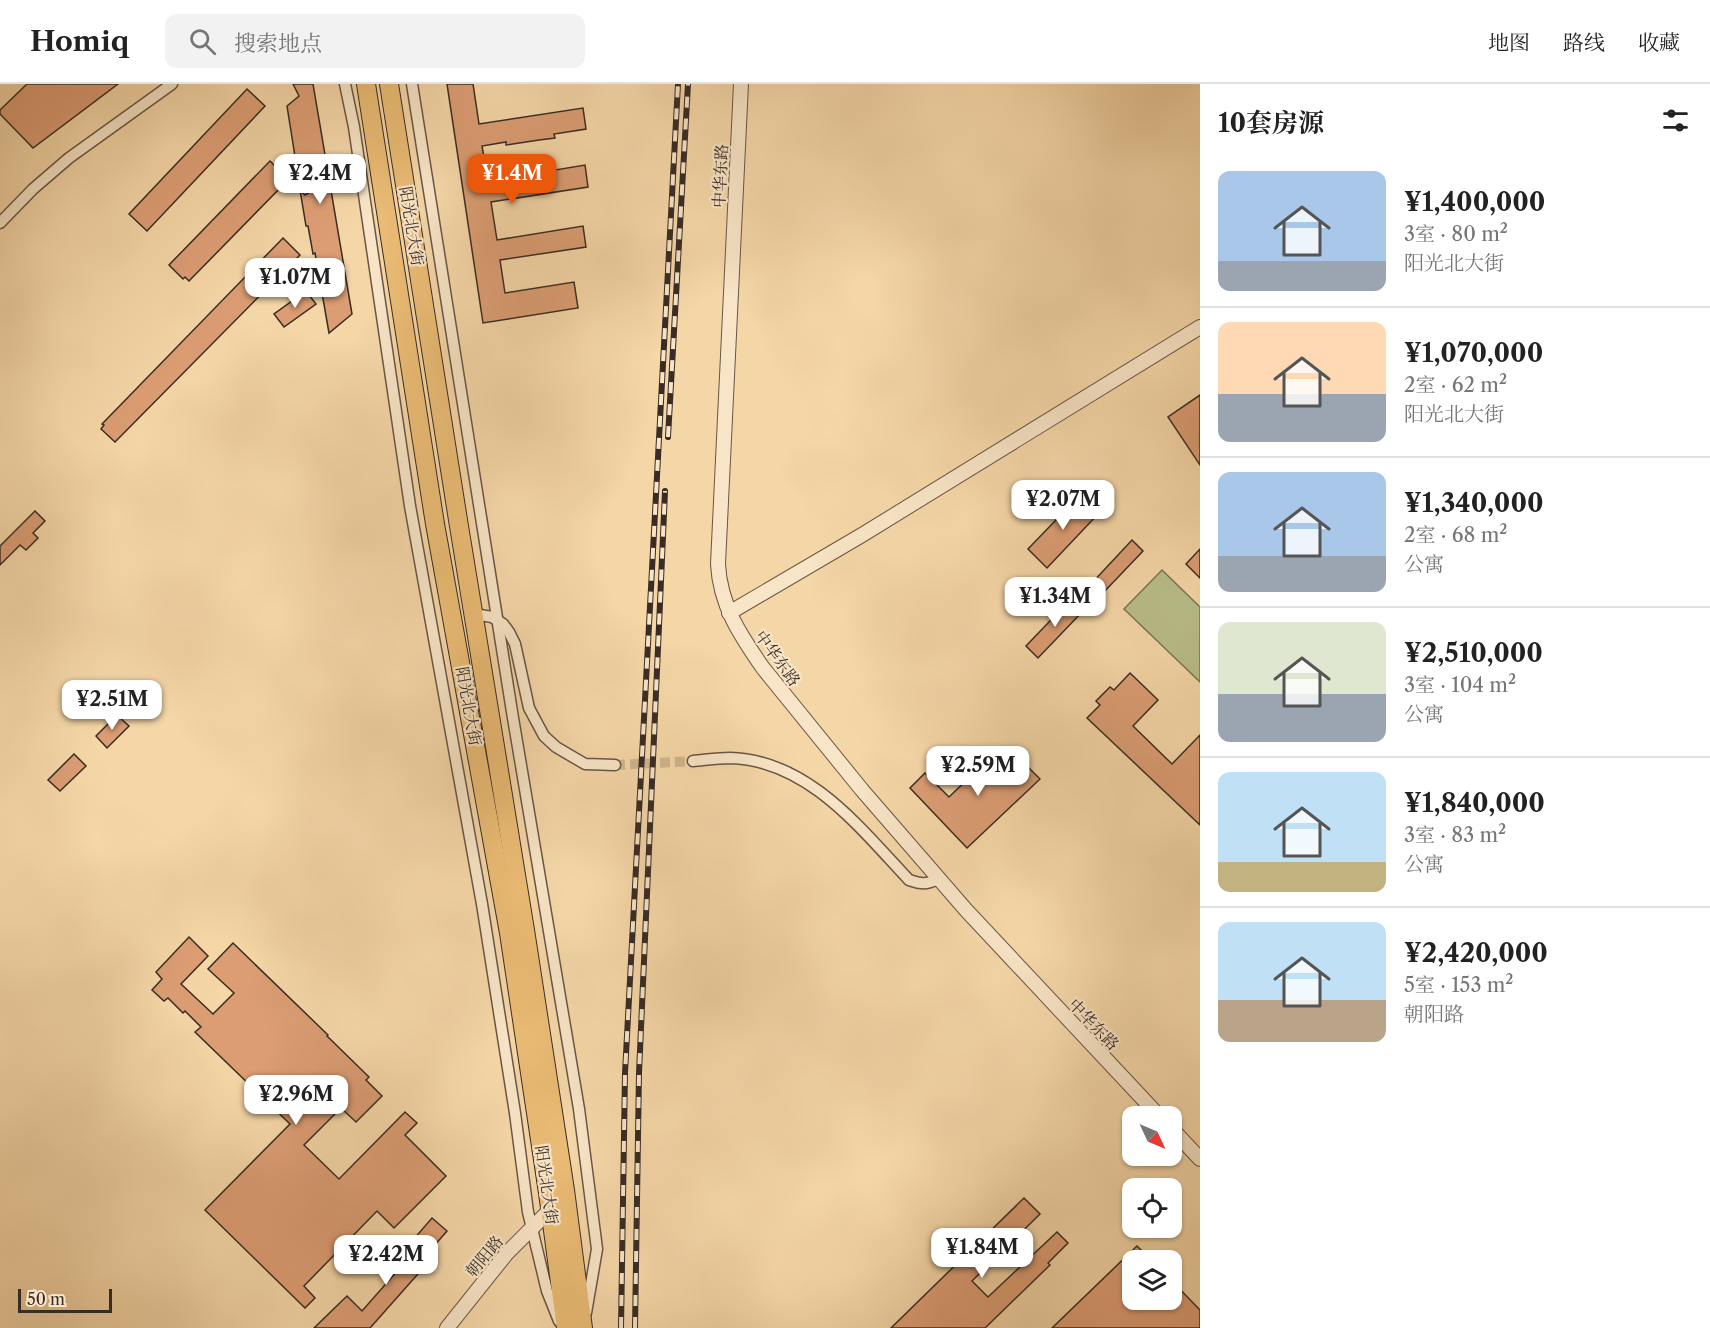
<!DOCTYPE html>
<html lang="zh">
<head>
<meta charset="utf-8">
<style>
	:root { --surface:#fff; --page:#f2f2f2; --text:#222; --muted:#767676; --line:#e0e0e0; --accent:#ea580c }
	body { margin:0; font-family:"Libre Caslon Text","Noto Serif SC",serif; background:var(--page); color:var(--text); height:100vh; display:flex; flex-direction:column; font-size:22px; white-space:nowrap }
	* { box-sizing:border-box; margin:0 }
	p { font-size:20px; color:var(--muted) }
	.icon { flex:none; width:33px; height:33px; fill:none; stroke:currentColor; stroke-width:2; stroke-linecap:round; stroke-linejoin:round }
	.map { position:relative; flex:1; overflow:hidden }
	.details { display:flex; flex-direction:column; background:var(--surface); width:510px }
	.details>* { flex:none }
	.needle { width:39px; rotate:134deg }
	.fabs { position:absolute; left:1122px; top:1022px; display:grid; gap:12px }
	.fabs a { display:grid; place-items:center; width:60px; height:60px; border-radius:12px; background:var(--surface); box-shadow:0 2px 4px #0004; font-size:30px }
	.scale { position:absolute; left:18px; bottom:15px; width:94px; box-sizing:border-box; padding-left:6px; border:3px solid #382c25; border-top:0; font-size:16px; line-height:21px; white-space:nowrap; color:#382c25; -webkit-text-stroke:4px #f8e4c6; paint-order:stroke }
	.price { position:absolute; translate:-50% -51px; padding:0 14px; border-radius:12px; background:#fff; color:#222; font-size:20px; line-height:39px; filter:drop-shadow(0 2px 3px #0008) }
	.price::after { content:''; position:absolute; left:50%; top:36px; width:18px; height:14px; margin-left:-9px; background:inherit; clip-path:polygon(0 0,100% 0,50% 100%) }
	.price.current { background:var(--accent); color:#fff }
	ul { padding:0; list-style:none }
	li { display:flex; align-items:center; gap:18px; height:150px; padding:0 18px }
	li+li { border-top:2px solid var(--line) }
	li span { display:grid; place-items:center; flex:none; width:168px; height:120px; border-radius:12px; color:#555 }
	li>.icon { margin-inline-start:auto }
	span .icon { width:72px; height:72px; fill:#fffc; stroke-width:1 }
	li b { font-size:26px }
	h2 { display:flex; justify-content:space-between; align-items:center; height:72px; padding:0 18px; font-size:26px }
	header { display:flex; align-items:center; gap:36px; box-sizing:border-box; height:84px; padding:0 30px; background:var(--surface); border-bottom:2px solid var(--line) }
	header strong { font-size:28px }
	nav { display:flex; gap:33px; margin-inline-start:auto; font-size:21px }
	.search { width:420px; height:54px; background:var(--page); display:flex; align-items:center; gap:15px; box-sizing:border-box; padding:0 21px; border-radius:12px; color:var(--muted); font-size:22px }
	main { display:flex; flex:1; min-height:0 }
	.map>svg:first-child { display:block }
	.green { fill:#b9be89; stroke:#787557; stroke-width:1.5 }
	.building { fill:#dc9d73; stroke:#382c25; stroke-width:1.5 }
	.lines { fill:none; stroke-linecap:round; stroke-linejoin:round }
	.minor-tunnel { stroke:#cfb48d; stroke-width:10; stroke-dasharray:10 5; stroke-linecap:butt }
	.minor-casing { stroke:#675646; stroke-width:13 }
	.tertiary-casing { stroke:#675646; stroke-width:16 }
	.trunk-casing { stroke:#382c25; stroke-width:20 }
	.minor { stroke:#f8e4c6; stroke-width:10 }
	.tertiary { stroke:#f8e4c6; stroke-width:14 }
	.trunk { stroke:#eabb74; stroke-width:18 }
	.rail-casing { stroke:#382c25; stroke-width:6 }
	.rail { stroke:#f8e4c6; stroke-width:4; stroke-dasharray:11; stroke-linecap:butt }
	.labels { text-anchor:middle; stroke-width:4.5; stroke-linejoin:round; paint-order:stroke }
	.street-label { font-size:16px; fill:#382c25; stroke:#f8e4c6 }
</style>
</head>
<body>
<header>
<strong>Homiq</strong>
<div class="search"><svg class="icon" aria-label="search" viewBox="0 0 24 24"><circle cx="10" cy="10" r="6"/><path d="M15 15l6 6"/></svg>搜索地点</div>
<nav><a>地图</a><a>路线</a><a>收藏</a></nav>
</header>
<main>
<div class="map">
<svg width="1200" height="1244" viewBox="0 0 1200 1244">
	<rect width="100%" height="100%" fill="#f5d6a7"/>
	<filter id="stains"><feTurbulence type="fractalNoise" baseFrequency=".00333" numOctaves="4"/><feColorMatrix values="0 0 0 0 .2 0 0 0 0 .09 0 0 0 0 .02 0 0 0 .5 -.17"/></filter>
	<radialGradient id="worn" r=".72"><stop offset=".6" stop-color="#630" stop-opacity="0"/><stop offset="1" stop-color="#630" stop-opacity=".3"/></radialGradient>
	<!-- green -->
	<polygon class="green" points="1162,486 1200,523 1200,598 1124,525"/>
	<!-- building -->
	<g class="building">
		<polygon points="27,0 118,0 33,64 0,30 0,26"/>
		<polygon points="293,0 313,0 352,230 329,249 315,169 313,170 308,142 306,142 300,106 305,111 312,107 309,83 297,85 287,22 299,12"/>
		<polygon points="447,0 473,0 479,40 583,24 586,45 554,50 555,54 539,56 506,61 506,58 482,62 488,97 585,81 588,103 491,118 497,156 583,142 586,163 500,176 505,209 574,198 578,224 483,239"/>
		<polygon points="247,5 265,22 147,147 129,130"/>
		<polygon points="270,77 281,88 278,88 287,97 189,197 185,193 183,195 169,181"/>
		<polygon points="283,154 300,171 115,358 101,345 104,341 102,340"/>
		<polygon points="306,207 316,220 284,243 274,230"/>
		<polygon points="1200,311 1200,381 1168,333"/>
		<polygon points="1080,411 1099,429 1047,484 1028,465"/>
		<polygon points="35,427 45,437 33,449 38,454 26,466 20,461 0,481 0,462"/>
		<polygon points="1132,456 1143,467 1102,510 1091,500"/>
		<polygon points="1200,465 1200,494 1186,480"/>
		<polygon points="1071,515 1083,527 1038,574 1026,562"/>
		<polygon points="1130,589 1158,616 1133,642 1172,680 1200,651 1200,741 1087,634 1100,621 1096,617 1110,603 1114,606"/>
		<polygon points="117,631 129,642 107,664 96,652"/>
		<polygon points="1001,663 1025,688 1029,684 1040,695 967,764 910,704 925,689 949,713"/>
		<polygon points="74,670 86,682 60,707 48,696"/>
		<polygon points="189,853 208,872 181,900 213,930 234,909 208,885 233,859 328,951 327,952 369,993 366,996 382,1012 356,1038 341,1024 304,1061 339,1095 405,1028 417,1039 405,1051 446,1092 394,1144 377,1127 304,1202 315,1214 305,1224 205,1126 290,1040 195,948 201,943 185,927 183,929 168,914 164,917 152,906 162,895 156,888"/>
		<polygon points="1024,1114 1040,1130 972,1197 988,1213 1057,1148 1068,1159 1048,1179 1050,1181 985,1244 891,1244"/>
		<polygon points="432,1134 447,1147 420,1178 425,1182 370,1244 314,1244 347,1212 362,1227 413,1169 407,1163"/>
		<polygon points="1137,1162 1151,1176 1132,1176 1132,1215 1172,1215 1172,1197 1200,1226 1200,1244 1052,1244"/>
	</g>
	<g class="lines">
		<!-- minor-tunnel -->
		<polyline class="minor-tunnel" points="615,681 693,677"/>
		<!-- minor casing -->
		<g class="minor-casing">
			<g id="minor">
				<polyline points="345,0 354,43 410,422 482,820 515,1029 528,1128 547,1207 559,1237"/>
				<polyline points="412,0 513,634 579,1025 597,1165 586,1229"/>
				<polyline points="0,139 33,105 69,74 172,0"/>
				<polyline points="474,530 492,533 503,540 509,548 515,560 529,624 544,652 556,663 585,680 615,681"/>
				<path d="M 693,677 C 705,676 718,674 730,674 C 808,676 860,744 909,796 C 921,800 926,801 938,795"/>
			</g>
		</g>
		<!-- tertiary casing -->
		<g class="tertiary-casing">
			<g id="tertiary">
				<path d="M 741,0 L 718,480 C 720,521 740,551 763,584 L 862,706 L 966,826 L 1159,1032"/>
				<polyline points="729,529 862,451 1200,243"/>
				<polyline points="1172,1045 1200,1075"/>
				<polyline points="447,1244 507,1169 550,1126"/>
			</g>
		</g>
		<!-- trunk casing -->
		<g class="trunk-casing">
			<g id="trunk">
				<polyline points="366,0 435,440 509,849 548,1109 566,1244"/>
				<polyline points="389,0 458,436 525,846 565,1106 583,1244"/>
			</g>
		</g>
		<!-- minor -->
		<use href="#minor" class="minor"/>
		<!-- tertiary -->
		<use href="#tertiary" class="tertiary"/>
		<!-- trunk -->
		<use href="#trunk" class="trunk"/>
		<!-- rail casing -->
		<g class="rail-casing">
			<g id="rail">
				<polyline points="668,353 688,0"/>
				<polyline points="621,1244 625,989 678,0"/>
				<polyline points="635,1244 639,989 665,407"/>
			</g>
		</g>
		<!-- rail -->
		<use href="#rail" class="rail"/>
	</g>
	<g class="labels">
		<!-- street labels -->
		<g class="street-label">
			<text transform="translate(720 92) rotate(-87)" y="6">中华东路</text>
			<text transform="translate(412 142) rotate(81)" y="6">阳光北大街</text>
			<text transform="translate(778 574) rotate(54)" y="6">中华东路</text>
			<text transform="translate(469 622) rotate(80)" y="6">阳光北大街</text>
			<text transform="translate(1094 940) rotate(46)" y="6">中华东路</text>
			<text transform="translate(547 1101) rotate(82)" y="6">阳光北大街</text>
			<text transform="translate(484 1172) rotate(-50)" y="6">朝阳路</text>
		</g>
	</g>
	<rect width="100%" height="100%" filter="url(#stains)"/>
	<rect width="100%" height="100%" fill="url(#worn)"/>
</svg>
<div class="fabs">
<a><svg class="needle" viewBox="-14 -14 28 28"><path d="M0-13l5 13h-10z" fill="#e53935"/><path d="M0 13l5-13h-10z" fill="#767676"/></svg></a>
<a><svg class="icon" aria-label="locate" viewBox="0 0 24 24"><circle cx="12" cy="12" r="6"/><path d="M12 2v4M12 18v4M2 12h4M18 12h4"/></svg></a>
<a><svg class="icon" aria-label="layers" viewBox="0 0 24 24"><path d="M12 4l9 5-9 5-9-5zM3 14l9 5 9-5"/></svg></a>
</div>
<div class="scale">50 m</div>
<b class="price" style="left:320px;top:121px">¥2.4M</b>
<b class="price current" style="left:512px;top:121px">¥1.4M</b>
<b class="price" style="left:295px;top:225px">¥1.07M</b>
<b class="price" style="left:1063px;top:447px">¥2.07M</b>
<b class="price" style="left:1055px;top:544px">¥1.34M</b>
<b class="price" style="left:112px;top:647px">¥2.51M</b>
<b class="price" style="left:978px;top:713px">¥2.59M</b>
<b class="price" style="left:296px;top:1042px">¥2.96M</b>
<b class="price" style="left:982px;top:1195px">¥1.84M</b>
<b class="price" style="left:386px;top:1202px">¥2.42M</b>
</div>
<section class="details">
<h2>10套房源<svg class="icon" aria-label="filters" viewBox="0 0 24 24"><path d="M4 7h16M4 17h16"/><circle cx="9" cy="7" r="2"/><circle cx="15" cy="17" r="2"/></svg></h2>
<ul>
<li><span style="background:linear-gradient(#a9c7e8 75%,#9aa5b1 0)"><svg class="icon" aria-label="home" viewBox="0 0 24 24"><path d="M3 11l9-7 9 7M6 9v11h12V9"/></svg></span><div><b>¥1,400,000</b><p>3室 · 80 m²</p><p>阳光北大街</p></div></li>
<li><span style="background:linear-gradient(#ffd9b3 60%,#9aa5b1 0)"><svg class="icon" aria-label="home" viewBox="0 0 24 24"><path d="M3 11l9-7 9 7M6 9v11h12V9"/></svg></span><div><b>¥1,070,000</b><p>2室 · 62 m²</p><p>阳光北大街</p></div></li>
<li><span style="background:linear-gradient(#a9c7e8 70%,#9aa5b1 0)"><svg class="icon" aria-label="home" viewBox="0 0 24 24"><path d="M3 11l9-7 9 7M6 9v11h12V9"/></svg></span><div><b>¥1,340,000</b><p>2室 · 68 m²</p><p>公寓</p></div></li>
<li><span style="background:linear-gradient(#dfe7d0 60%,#9aa5b1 0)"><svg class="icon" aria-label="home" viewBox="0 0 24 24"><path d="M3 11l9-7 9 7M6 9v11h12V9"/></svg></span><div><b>¥2,510,000</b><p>3室 · 104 m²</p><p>公寓</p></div></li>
<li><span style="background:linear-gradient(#bfe0f5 75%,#c2b280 0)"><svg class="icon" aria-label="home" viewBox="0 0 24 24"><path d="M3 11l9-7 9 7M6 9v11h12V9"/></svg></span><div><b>¥1,840,000</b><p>3室 · 83 m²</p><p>公寓</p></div></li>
<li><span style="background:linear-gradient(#bfe0f5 65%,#b9a48a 0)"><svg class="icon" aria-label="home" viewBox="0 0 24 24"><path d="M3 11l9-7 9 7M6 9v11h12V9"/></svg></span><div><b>¥2,420,000</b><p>5室 · 153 m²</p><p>朝阳路</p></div></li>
</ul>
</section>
</main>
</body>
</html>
